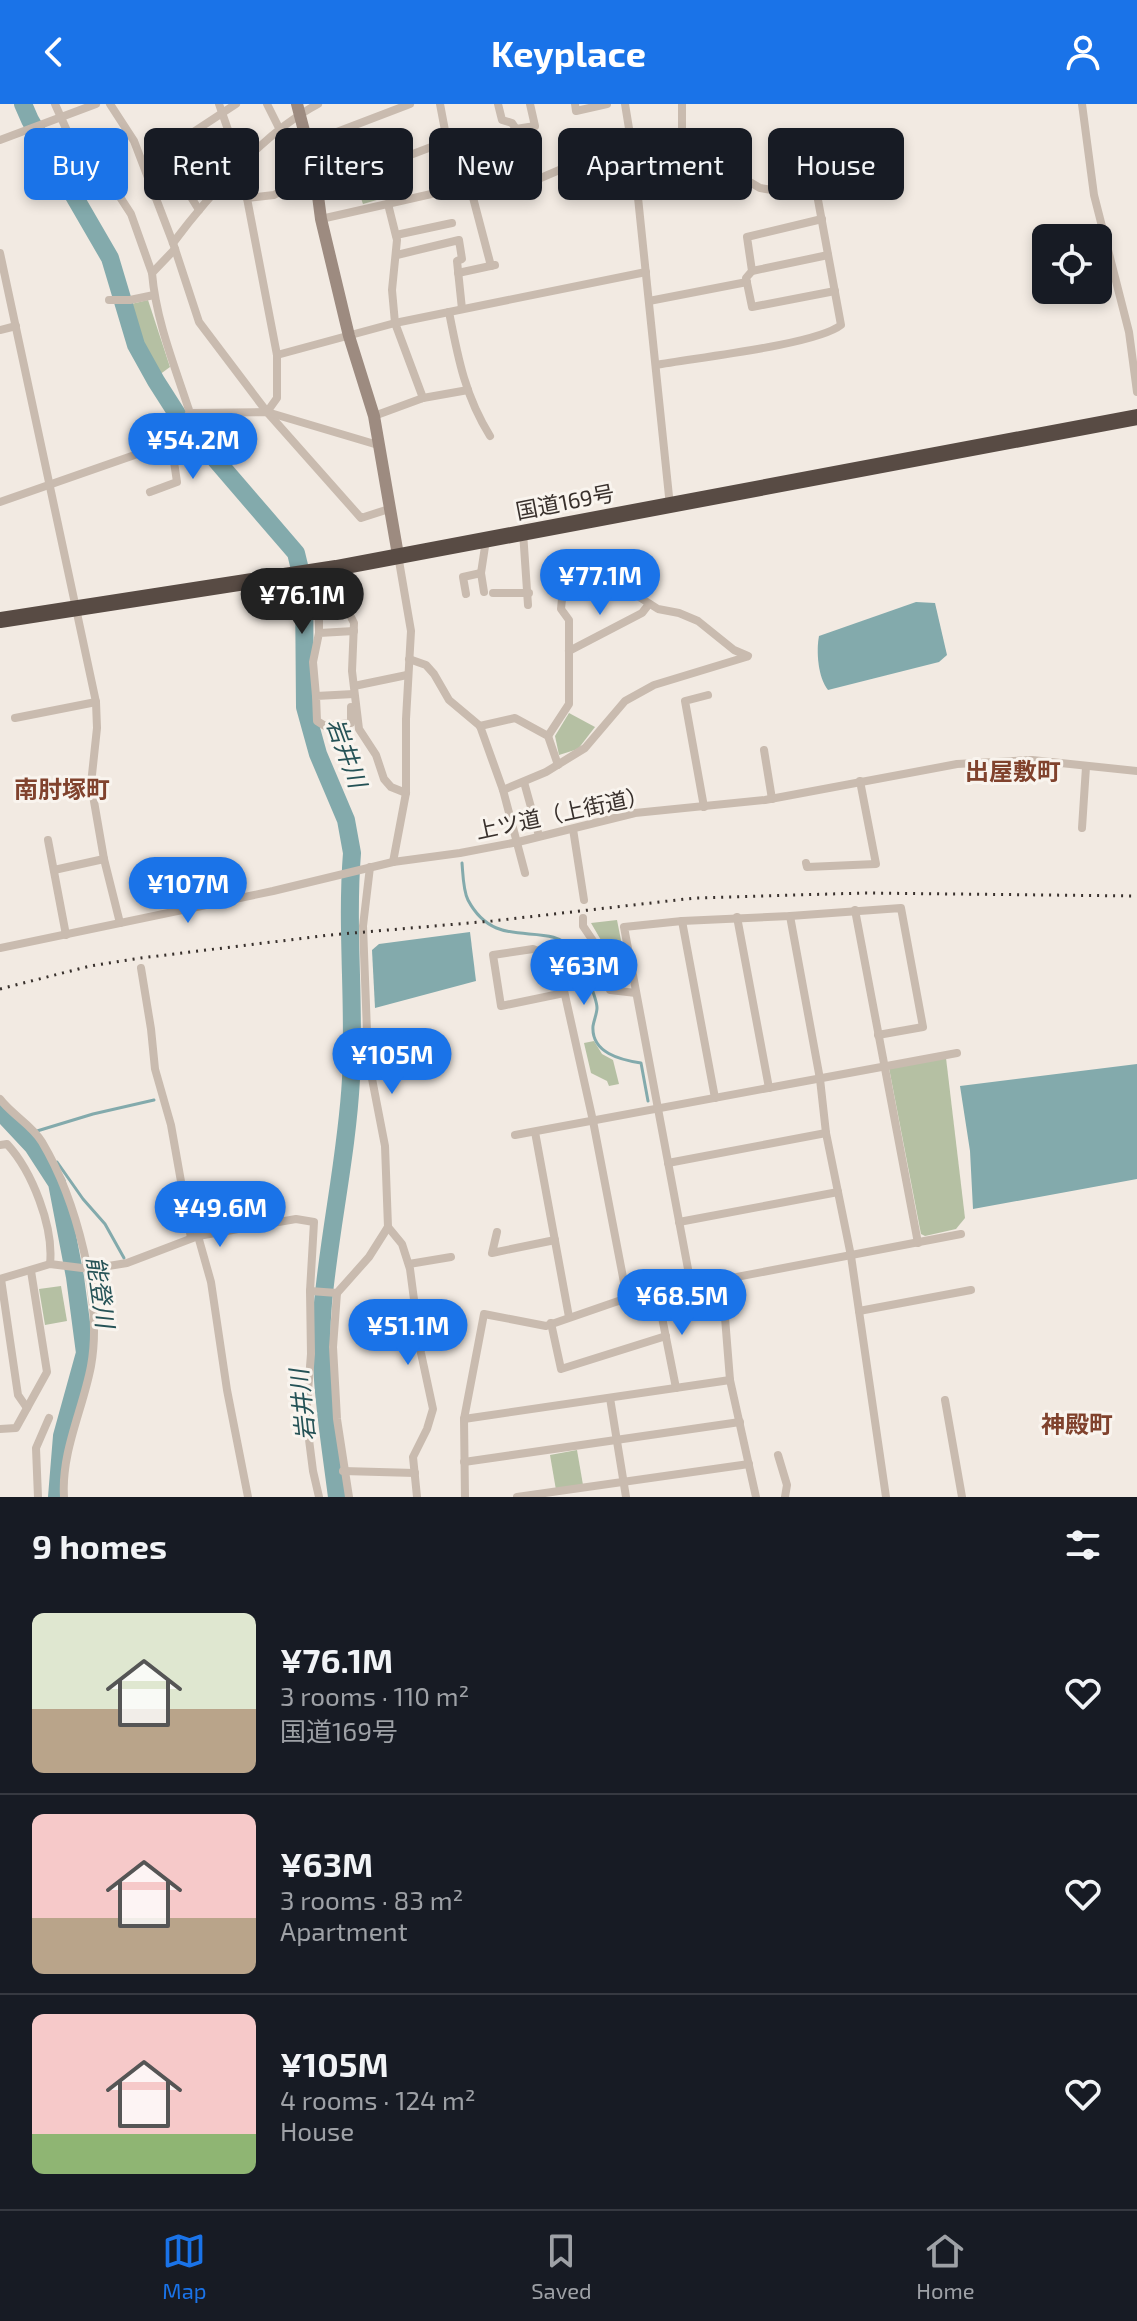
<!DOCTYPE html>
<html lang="en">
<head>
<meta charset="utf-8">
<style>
	:root { --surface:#171b24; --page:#242831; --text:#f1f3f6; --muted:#9ea1a6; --line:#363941; --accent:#1a73e8 }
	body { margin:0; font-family:"Exo 2","Noto Sans JP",sans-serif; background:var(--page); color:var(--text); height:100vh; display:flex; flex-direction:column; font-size:30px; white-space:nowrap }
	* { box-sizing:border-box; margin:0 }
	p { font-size:26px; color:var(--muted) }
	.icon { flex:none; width:44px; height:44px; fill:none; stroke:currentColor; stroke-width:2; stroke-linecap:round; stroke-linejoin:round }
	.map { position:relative; height:1393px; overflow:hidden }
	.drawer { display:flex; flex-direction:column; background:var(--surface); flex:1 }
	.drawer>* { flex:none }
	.top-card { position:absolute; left:24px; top:24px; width:1090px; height:72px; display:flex; gap:16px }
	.controls { position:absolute; left:1032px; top:120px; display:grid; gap:16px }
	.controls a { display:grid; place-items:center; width:80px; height:80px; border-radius:12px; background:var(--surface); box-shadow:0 4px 12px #0003; font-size:40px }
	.price { position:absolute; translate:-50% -68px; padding:0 18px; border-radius:28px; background:var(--accent); color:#fff; font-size:26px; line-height:52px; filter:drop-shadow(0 2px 4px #0008) }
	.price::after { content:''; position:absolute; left:50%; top:48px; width:24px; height:18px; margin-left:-12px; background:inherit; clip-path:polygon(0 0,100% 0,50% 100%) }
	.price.selected { background:#222; color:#fff }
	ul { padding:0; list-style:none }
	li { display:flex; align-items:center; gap:24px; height:200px; padding:0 32px }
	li+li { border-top:2px solid var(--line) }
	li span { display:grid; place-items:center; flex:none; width:224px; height:160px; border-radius:12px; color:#555 }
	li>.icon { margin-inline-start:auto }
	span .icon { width:96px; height:96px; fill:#fffc; stroke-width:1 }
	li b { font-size:34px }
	h2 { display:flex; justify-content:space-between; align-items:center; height:96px; padding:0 32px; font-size:34px }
	.chip { padding:0 28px; border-radius:12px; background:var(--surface); box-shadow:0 4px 12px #0003; font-size:28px; line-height:72px }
	.chip.selected { background:var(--accent); color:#fff }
	header { display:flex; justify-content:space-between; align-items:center; height:104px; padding:0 32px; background:var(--accent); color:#fff; font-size:36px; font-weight:700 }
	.tab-bar { display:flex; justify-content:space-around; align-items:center; height:112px; border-top:2px solid var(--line); background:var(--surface); font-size:22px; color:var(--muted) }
	.tab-bar a { display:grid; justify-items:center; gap:4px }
	.tab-bar .selected { color:var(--accent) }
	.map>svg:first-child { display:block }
	.green { fill:#b5c0a3 }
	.water { fill:#83aaac }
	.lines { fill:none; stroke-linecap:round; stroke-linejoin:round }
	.stream { stroke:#83aaac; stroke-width:3 }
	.river { stroke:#83aaac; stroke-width:18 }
	.street { stroke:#c9bbaf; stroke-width:8 }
	.secondary { stroke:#9d8b80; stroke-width:12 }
	.highway { stroke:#584b44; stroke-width:16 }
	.rail { stroke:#38302c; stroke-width:3; stroke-dasharray:2 6; stroke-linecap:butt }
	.labels { text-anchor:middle; stroke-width:6; stroke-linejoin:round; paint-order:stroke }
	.street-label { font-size:22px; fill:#38302c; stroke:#f9f4ee }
	.water-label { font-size:24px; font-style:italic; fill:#255256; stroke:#f9f4ee }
	.neighbourhood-label { font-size:24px; font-weight:bold; fill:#80422d; stroke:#f9f4ee }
</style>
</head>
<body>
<header><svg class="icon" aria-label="back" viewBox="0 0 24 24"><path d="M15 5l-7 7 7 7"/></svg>Keyplace<svg class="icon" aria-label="person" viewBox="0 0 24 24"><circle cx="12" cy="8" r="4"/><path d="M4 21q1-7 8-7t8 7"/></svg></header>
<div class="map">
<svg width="1137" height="1393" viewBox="0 0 1137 1393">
	<rect width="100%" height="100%" fill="#f2eae2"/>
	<!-- green -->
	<g class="green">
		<polygon points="390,64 394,91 363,100 356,80"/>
		<polygon points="148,196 170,263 159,271 143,242 131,200"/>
		<polygon points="569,609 595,623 578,645 559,651 555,632"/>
		<polygon points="617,816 629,877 622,883 613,883 612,855 591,819"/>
		<polygon points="594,937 602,950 613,956 619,980 609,982 607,977 591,969 584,939"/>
		<polygon points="946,954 965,1114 956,1125 925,1132 921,1130 889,964"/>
		<polygon points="61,1182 67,1217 45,1221 39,1185"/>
		<polygon points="577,1346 583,1381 556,1386 550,1351"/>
	</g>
	<!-- water -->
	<g class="water">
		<path d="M 916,498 L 935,499 L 947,551 L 939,558 L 828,586 C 818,574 816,547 819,532 Z"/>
		<polygon points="470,828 476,877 375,904 372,846 379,840"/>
		<polygon points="1137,960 1137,1075 973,1105 970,1047 960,982"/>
	</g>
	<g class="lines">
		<!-- stream -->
		<g class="stream">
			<path d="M 462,759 C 463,770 463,786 468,796 C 497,851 547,813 574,847 C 580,854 597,894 597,904 C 597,909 594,916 593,922 C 591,949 621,956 641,959 L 648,997"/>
			<polyline points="37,1027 93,1010 154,996"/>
			<polyline points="57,1058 83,1095 105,1120 124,1154"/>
		</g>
		<!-- river -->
		<g class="river">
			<path d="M 23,0 L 30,16 L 110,154 L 136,241 L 156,277 L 179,313 L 296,449 L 304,482 L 305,603 L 318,650 L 346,716 L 352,749 C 346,824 355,900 351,975 C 347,1050 330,1124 323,1199 C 317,1263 329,1329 337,1393"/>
			<polyline points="0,1007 33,1042 57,1079 75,1173 85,1249 62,1332 57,1393"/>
		</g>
		<!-- street -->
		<g class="street">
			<polyline points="55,0 72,38 96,56 131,110 152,169"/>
			<polyline points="110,0 134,37 173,139 199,218 267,308 361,414 389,405"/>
			<polyline points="219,0 241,63 277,251 277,294 267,308"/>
			<polyline points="267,0 279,24"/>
			<polyline points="498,0 502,16 512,19 516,25 535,22 530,0"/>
			<polyline points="575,0 576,7 607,0"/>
			<polyline points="1082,0 1094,91 1129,228 1137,288"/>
			<polyline points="339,28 355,72 447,37 440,0"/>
			<polyline points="0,36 96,0"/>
			<polyline points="308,39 410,0"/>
			<polyline points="471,86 491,162"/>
			<polyline points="247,94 274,91 315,69"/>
			<polyline points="388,100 397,136 392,186 395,219 423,294"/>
			<polyline points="199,106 163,48 236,0"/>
			<polyline points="321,115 449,86 527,86 536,76 599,49 634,55 625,0"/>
			<polyline points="822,115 747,133 752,167 746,174 752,203 835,187"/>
			<polyline points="396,131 452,119"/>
			<path d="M 173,139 C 209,91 265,28 318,0"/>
			<path d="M 175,145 L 152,169 C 156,217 175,263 190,309"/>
			<polyline points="0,149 96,598 97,624 91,680 104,755 120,819"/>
			<polyline points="397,151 459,136 462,155 457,157 462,205"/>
			<polyline points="752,167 828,151"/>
			<polyline points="458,169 495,161"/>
			<polyline points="109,196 130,196 154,191"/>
			<polyline points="649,197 747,178"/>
			<path d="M 449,208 C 458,254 465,292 490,332"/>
			<polyline points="0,226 16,222"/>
			<polyline points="277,251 395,219 646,168"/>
			<path d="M 656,261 C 693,254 816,241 841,221 L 816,85 L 785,88 L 772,86 L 760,84 L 736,70 L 682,60"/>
			<polyline points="190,309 267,308 378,341"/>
			<polyline points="374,312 423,294 468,286"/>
			<polyline points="150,388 177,378 170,331"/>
			<polyline points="0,398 149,346 170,331 190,309"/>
			<polyline points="670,402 634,55 682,60 682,0"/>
			<polyline points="523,428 528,501"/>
			<polyline points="336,465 343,497 354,519 352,567 359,625 376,651 384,675 391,683 406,689"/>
			<polyline points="484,488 481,469 486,436"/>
			<polyline points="493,489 529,489"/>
			<polyline points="466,490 463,473 481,469"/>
			<polyline points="319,503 319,529"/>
			<polyline points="569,547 642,509 649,500"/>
			<polyline points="409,555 426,561 434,570 449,596 480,622 503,686 525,769"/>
			<polyline points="354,582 407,571"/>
			<polyline points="316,592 313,558 319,529 354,527"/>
			<polyline points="351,603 351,619 325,622 317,617 316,592 354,590"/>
			<polyline points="15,614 96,598"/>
			<polyline points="480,622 515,614 548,632 558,661"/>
			<polyline points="548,632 569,600 569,516 561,505 562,495 597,469 615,486 636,491 658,505 679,509 698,517 734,546 748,552"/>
			<polyline points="764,646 772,695"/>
			<polyline points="524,678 539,732"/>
			<polyline points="503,686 546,668 585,644 625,597 654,581 746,553"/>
			<polyline points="704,703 685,597 708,591"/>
			<polyline points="1082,724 1086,663"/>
			<polyline points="573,725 584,796"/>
			<polyline points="48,736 66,831"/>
			<polyline points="393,758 406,689 406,615 411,527 398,451"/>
			<polyline points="806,759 807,763 876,760 860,677"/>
			<polyline points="54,766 104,755"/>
			<polyline points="855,806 918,1139"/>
			<polyline points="790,812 820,975 826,1029 851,1152 886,1393"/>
			<polyline points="737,813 769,984"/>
			<polyline points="583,814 583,822 608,859 610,886 636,889"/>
			<polyline points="682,817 715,994"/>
			<polyline points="0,844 273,787 393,758 460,749 518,738 635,709 765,696 957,660 1032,656 1137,667"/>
			<polyline points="141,864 151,925 155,965 171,1021 191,1134"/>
			<polyline points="564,889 501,902 493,851 533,845 557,855 593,1017 627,1194"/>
			<path d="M 0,995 C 12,1011 32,1021 42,1038 C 76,1095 103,1196 91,1262 C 83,1305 61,1348 64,1393"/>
			<polyline points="535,1028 569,1213"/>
			<polyline points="515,1031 957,949"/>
			<path d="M 0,1041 L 7,1040 C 32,1067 54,1123 50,1160"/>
			<polyline points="668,1059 826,1029"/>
			<polyline points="679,1118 838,1088"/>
			<polyline points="388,1123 402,1140 410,1165 421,1249 433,1305 427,1325 413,1353 417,1393"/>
			<polyline points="497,1128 492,1149 555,1136"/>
			<polyline points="198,1132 211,1178 227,1286 248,1393"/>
			<polyline points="409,1160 451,1153"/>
			<polyline points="0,1175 50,1160 90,1165 127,1159 198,1132 296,1115 314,1118 310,1187 311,1250 306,1312 313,1367 319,1393"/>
			<polyline points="1,1175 18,1291 27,1304"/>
			<polyline points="722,1176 730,1276 756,1393"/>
			<polyline points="691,1181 624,823 682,817 790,812 901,804 923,923 878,931"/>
			<polyline points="310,1187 337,1189"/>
			<polyline points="657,1188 676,1284"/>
			<polyline points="859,1207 971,1186"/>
			<polyline points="551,1219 561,1265 666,1232"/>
			<polyline points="610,1294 626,1393"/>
			<polyline points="945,1296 962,1393"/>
			<polyline points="464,1315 730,1276"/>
			<polyline points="0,1325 16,1324 47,1268 31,1167"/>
			<polyline points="778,1351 787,1381 785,1393"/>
			<polyline points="464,1358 740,1318"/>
			<polyline points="343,1367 415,1369"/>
			<polyline points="38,1393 36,1344 49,1314"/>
			<polyline points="349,1393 337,1315 333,1243 337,1189 369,1153 388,1123 385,1042 368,954 363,822 370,763"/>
			<polyline points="465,1393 464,1315 484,1210 546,1222 627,1194 961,1130"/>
			<polyline points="517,1393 749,1360"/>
		</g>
		<!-- secondary -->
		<polyline class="secondary" points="297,0 315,69 321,115 349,232 374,312 398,451"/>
		<!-- highway -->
		<polyline class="highway" points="0,516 336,464 1137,313"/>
		<!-- rail -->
		<polyline class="rail" points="0,885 90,862 141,854 330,831 492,817 695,794 864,789 1137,792"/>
	</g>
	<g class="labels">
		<!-- street labels -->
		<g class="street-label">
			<text transform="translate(565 398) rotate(-11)" y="8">国道169号</text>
			<text transform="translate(562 709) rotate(-12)" y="8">上ツ道（上街道）</text>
		</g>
		<!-- water labels -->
		<g class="water-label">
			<text transform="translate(346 649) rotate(70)" y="8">岩井川</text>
			<text transform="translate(100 1188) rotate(82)" y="8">能登川</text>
			<text transform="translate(303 1301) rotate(-96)" y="8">岩井川</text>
		</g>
		<!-- neighbourhood labels -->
		<g class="neighbourhood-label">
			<text x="1013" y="676">出屋敷町</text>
			<text x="62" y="694">南肘塚町</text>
			<text x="1077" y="1329">神殿町</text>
		</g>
	</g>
</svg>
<div class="controls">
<a><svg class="icon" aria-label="locate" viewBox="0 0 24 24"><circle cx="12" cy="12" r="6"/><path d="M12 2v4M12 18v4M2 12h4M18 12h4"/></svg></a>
</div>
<b class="price" style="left:193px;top:377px">¥54.2M</b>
<b class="price" style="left:600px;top:513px">¥77.1M</b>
<b class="price selected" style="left:302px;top:532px">¥76.1M</b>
<b class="price" style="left:188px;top:821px">¥107M</b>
<b class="price" style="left:584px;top:903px">¥63M</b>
<b class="price" style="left:392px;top:992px">¥105M</b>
<b class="price" style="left:220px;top:1145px">¥49.6M</b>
<b class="price" style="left:682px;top:1233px">¥68.5M</b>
<b class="price" style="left:408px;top:1263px">¥51.1M</b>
<div class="top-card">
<a class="chip selected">Buy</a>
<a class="chip">Rent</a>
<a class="chip">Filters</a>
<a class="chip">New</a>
<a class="chip">Apartment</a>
<a class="chip">House</a>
</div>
</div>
<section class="drawer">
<h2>9 homes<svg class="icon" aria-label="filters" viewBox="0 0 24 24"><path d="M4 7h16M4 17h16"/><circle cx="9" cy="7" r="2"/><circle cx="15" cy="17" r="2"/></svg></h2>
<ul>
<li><span style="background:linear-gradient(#dfe7d0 60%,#b9a48a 0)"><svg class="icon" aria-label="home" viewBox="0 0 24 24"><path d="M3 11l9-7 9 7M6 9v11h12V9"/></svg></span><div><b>¥76.1M</b><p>3 rooms · 110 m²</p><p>国道169号</p></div><svg class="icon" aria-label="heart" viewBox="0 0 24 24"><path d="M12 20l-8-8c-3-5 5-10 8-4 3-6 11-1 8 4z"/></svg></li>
<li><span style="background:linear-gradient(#f6c9c9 65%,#b9a48a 0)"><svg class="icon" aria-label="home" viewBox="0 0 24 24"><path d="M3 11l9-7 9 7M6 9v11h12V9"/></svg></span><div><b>¥63M</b><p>3 rooms · 83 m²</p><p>Apartment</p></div><svg class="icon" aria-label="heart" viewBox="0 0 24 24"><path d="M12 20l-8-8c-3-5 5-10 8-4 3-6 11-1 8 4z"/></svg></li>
<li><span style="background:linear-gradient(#f6c9c9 75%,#8fb573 0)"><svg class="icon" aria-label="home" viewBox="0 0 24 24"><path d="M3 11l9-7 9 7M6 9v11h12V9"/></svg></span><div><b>¥105M</b><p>4 rooms · 124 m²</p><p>House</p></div><svg class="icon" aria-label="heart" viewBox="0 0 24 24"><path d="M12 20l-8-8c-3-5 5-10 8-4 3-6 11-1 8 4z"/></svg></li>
</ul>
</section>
<nav class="tab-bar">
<a class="selected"><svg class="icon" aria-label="map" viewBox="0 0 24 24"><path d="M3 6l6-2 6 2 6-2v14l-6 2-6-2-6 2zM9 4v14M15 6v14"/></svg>Map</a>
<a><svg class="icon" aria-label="saved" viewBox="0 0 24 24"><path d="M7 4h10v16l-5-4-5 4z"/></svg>Saved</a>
<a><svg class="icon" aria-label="home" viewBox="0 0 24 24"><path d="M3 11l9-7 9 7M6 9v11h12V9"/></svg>Home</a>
</nav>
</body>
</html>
